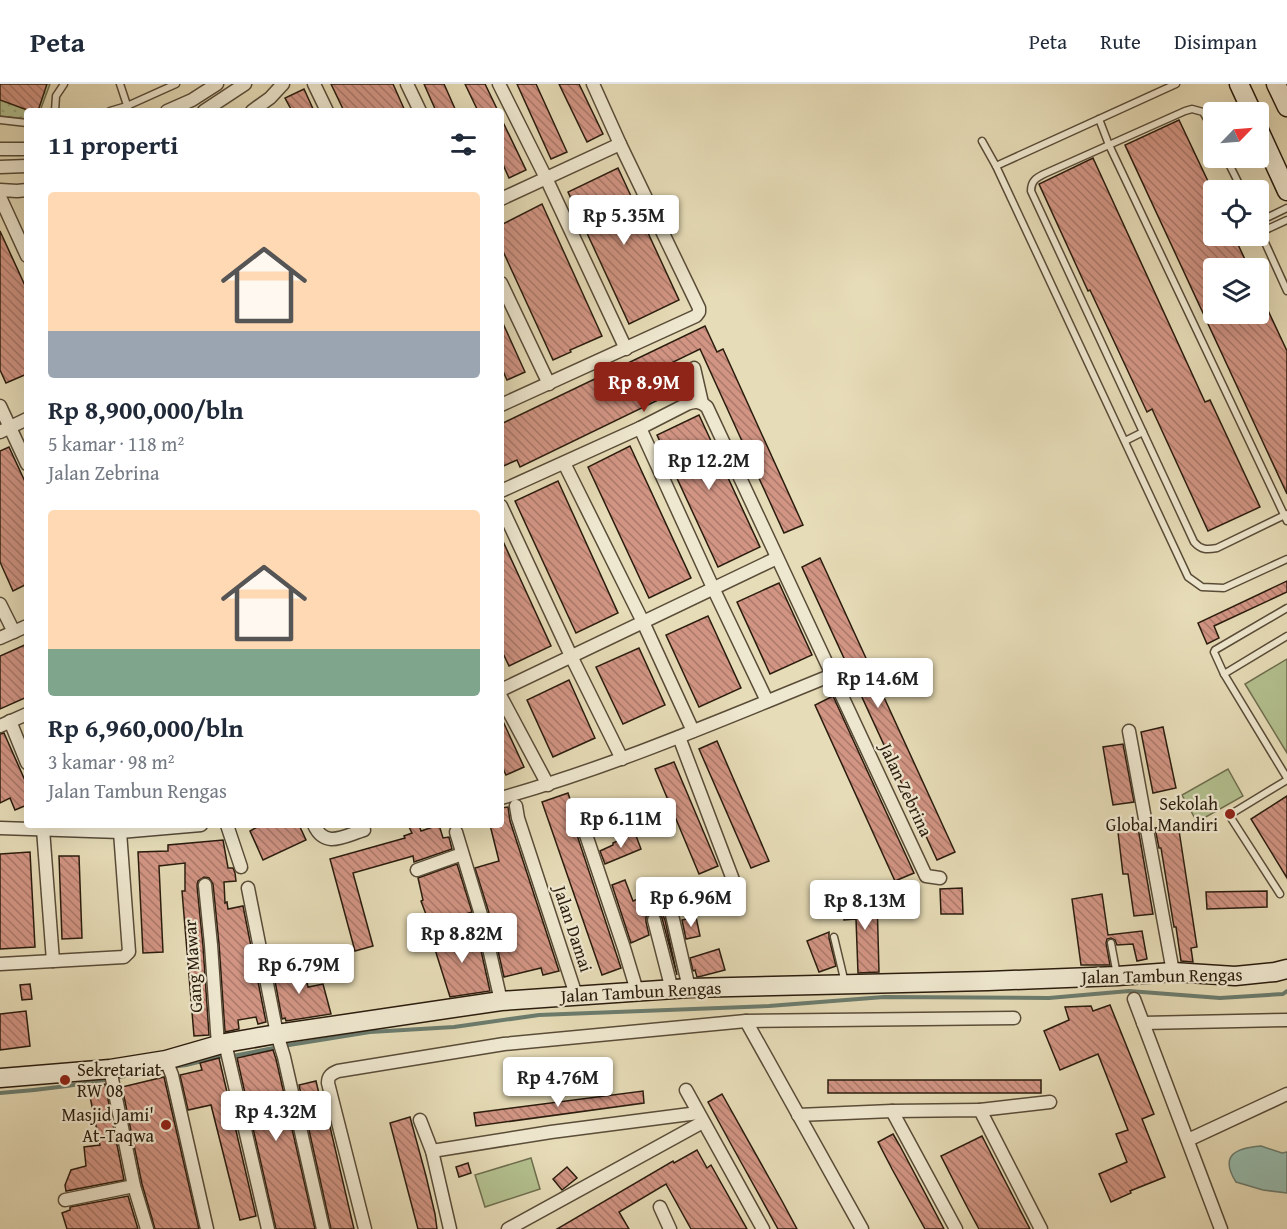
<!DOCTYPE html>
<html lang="id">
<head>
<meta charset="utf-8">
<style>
	:root { --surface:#fff; --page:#f2f2f3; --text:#1f2937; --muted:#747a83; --line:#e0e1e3; --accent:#8f2418 }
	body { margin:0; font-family:"Gentium Book Plus",serif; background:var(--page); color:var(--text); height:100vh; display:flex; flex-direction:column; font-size:22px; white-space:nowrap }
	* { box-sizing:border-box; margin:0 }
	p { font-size:20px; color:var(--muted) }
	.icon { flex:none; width:33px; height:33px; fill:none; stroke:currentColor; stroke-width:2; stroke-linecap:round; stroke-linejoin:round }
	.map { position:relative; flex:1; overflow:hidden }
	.details { position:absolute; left:24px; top:24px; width:480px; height:720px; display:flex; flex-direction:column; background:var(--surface); border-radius:6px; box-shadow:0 6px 24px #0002 }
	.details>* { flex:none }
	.needle { width:39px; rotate:65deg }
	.buttons { position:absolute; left:1203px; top:18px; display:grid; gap:12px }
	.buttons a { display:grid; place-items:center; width:66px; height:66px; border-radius:6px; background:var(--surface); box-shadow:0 6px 24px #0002; font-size:30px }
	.price { position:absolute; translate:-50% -51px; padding:0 14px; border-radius:6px; background:#fff; color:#222; font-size:20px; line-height:39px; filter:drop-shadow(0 2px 3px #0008) }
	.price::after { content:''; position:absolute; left:50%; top:36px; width:18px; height:14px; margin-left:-9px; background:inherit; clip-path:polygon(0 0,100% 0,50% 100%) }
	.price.on { background:var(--accent); color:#fff }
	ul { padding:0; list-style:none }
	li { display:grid; align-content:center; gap:12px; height:318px; padding:0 24px }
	li span { display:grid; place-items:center; height:186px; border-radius:6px; color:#555 }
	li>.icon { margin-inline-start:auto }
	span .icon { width:108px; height:108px; fill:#fffc; stroke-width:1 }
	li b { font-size:26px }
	h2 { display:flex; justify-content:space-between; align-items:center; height:72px; padding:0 24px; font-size:26px }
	header { display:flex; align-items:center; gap:36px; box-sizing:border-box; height:84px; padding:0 30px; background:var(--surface); border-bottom:2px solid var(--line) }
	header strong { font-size:28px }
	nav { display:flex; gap:33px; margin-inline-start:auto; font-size:21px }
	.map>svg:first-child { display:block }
	.grass { fill:url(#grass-dots); stroke:#6e6e4e; stroke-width:1.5 }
	.pitch { fill:#b3c08f; stroke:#6e6e4e; stroke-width:1.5 }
	.water { fill:#96bcae; stroke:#6b7c6e; stroke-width:1.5 }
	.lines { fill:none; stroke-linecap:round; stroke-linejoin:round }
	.stream { stroke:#6b7c6e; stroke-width:4 }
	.building { fill:url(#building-back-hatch); stroke:#2a1c0e; stroke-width:1.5 }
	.lane-casing { stroke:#594c38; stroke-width:9 }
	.street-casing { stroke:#594c38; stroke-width:15 }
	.secondary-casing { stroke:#2a1c0e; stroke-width:21 }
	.lane { stroke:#efe8d0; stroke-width:6 }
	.street { stroke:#efe8d0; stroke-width:12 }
	.secondary { stroke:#efe8d0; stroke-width:18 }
	.poi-dot { fill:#8f2418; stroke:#efe8d0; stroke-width:2 }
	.labels { text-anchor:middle; stroke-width:4.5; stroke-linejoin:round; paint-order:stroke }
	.street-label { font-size:18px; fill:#2a1c0e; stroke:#efe8d0 }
	.poi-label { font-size:18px; fill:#2a1c0e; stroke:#efe8d0; text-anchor:end }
</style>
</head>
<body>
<header>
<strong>Peta</strong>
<nav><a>Peta</a><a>Rute</a><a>Disimpan</a></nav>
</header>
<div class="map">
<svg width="1287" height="1145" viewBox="0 0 1287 1145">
	<defs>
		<pattern id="grass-dots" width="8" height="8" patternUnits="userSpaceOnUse" patternTransform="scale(1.5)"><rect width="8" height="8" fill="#b3c08f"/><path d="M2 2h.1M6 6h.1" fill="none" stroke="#9aa47a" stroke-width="1.8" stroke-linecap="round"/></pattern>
		<pattern id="building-back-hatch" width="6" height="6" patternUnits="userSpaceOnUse" patternTransform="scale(1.5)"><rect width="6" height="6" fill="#d29584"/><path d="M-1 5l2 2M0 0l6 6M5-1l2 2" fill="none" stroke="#ab796a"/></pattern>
	</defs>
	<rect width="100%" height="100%" fill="#e6dcb7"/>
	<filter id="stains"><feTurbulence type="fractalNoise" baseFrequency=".00333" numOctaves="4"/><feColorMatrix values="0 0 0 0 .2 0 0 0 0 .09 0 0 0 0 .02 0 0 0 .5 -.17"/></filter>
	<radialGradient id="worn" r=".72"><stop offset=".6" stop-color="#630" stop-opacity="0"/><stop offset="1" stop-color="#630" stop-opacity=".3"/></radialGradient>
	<!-- grass -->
	<polygon class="grass" points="0,0 50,0 40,27 27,27 27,35 0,32"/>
	<!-- pitch -->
	<g class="pitch">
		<polygon points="1287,575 1287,669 1245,600"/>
		<polygon points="1228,685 1243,712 1197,738 1182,711"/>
		<polygon points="531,1074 540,1105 485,1123 475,1091"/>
	</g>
	<!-- water -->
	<path class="water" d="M 1261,1062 L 1282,1069 L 1287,1068 L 1287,1109 L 1263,1106 L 1236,1098 C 1219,1071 1236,1064 1261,1062 Z"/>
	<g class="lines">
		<!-- stream -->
		<g class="stream">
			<polyline points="172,983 186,981 218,973 233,972 289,961 370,948 454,943 539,931 769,922 884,913 1049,914 1129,907 1220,914 1283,910 1287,907"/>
			<path d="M 0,1009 C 43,1006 87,1000 130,991"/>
		</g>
	</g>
	<!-- building -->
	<g class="building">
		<polygon points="0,0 47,0 38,27 30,27 0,16"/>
		<polygon points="331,0 393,0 405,27 344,27"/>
		<polygon points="424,0 444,0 456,27 436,27"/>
		<polygon points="465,0 485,0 498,27 478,27"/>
		<polygon points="517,0 536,0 567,68 551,75"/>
		<polygon points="559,0 579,0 603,50 587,58"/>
		<polygon points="304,5 314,27 292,27 285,14"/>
		<polygon points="501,34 526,86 509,94 501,76"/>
		<polygon points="1179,36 1214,110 1214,159 1230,152 1234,152 1249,184 1214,184 1214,230 1258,230 1258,205 1287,267 1287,410 1125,61"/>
		<polygon points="1093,74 1205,318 1210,316 1260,423 1208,447 1152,325 1147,328 1090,206 1088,207 1039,100"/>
		<polygon points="618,84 679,216 629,240 568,108"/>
		<polygon points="542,120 602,252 570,266 571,268 553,276 501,163 501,141"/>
		<polygon points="0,147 27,206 27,290 6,299 0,286"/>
		<polygon points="501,235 525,288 507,296 501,283"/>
		<polygon points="705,242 717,268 723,265 803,441 784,449 700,265 669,280 681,305 520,383 517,376 501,383 501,340"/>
		<polygon points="699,331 760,463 718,483 657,351"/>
		<polygon points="630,362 691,494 649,514 588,383"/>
		<polygon points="9,363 27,402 27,500 13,507 0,478 0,367"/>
		<polygon points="558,397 618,529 576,549 515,417"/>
		<polygon points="501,453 551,562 509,582 501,565"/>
		<polygon points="820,474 955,768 937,776 802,483"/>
		<polygon points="1287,497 1287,508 1214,542 1219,554 1207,560 1198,539"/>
		<polygon points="779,499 812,571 770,590 737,518"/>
		<polygon points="708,532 741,604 699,623 666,551"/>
		<polygon points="27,560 27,613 0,625 0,572"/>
		<polygon points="639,564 665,621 623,640 596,583"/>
		<polygon points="569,596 595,654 553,673 527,616"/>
		<polygon points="833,612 914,789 895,797 815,621"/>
		<polygon points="501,633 524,683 506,691 501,680"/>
		<polygon points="1163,643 1176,704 1153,709 1141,648"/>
		<polygon points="4,649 27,701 27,721 15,726 10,714 0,719 0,650"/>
		<polygon points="717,657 769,777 751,784 699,665"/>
		<polygon points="1123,660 1134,718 1113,721 1103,663"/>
		<polygon points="674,678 718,782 699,790 655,685"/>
		<polygon points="568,709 572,721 570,725 570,730 621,884 602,891 542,718"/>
		<polygon points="1287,712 1287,794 1251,735"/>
		<polygon points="508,723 510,737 559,887 543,891 541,884 504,893 490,832 475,784 499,777 490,741 501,741 501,724"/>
		<polygon points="1137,738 1153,830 1134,832 1128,790 1123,790 1117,740"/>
		<polygon points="1178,740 1197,863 1191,864 1193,878 1181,877 1176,843 1174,843 1161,764 1159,764 1155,744"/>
		<polygon points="261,741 299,741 306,756 263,776 250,747"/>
		<polygon points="408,741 419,741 421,747 439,741 443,754 449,753 452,765 414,778 413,772 353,789 373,862 355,867 330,775 405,754 404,752 412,749"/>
		<polygon points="635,749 641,765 605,780 600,767 613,761 613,759"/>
		<polygon points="223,756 228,784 233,784 235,789 236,797 224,798 225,819 227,818 228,825 243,822 266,938 258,940 256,933 238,936 239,945 225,948 219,860 213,800 209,794 204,793 198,797 197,802 203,862 209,951 194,952 182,807 185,807 185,779 159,782 163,868 143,869 138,768 168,767 168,761"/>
		<polygon points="30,768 35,863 0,865 0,770"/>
		<polygon points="59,772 79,772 82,854 62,855"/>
		<polygon points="457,780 472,828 430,841 421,817 423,816 418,794"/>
		<polygon points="625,796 633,817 653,809 665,836 677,891 662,834 659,830 656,828 651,828 646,833 646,838 649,851 631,859 612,801"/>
		<polygon points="962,804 963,830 941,830 940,805"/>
		<polygon points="1267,807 1267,823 1207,825 1206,808"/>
		<polygon points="1102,810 1108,851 1142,847 1147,875 1137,877 1133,860 1117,861 1115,856 1111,854 1107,855 1106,859 1110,881 1081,881 1072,815"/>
		<polygon points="844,814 877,814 879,888 858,889 856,835 844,836"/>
		<polygon points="696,833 700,852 686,855 682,836"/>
		<polygon points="476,844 490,907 450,913 432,856 437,856"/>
		<polygon points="829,848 829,854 836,882 819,888 807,857"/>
		<polygon points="719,865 725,886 702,892 697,893 695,886 693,887 690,874"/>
		<polygon points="303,879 308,903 323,900 331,930 286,937 285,934 282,935 273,886"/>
		<polygon points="30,900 32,915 22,916 20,901"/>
		<polygon points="1110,921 1154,1030 1142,1035 1165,1093 1130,1107 1131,1109 1111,1118 1099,1090 1127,1078 1116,1050 1128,1046 1098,970 1060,986 1044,947 1069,936 1065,923 1091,922 1093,927"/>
		<polygon points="26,927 30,962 0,966 0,930"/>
		<polygon points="273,966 276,975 315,1145 276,1145 237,974"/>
		<polygon points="219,974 256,1132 240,1136 211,1021 188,1026 180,991 202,986 200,979"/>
		<polygon points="164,993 199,1145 155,1145 142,1100 122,1003"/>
		<rect x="828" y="996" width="213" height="13"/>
		<polygon points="316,997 324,1031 327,1030 354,1145 331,1145 299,1001"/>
		<polygon points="105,1000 124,1096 66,1107 65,1101 71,1086 86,1082 84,1063 100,1061 88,1003"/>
		<polygon points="643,1007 644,1019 476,1042 474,1029"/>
		<polygon points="722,1010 782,1117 797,1145 778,1145 732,1062 708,1018"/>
		<polygon points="410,1033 426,1092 435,1130 437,1145 418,1145 390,1039"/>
		<polygon points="893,1050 900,1062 944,1145 925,1145 892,1085 878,1058"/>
		<polygon points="982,1052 1003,1093 1030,1145 979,1145 965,1119 941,1072"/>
		<polygon points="697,1066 707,1084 711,1081 747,1145 691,1145 666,1100 619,1128 629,1145 557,1145 673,1077 674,1079"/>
		<polygon points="468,1079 471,1089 459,1093 456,1083"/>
		<polygon points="567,1083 577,1094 562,1106 553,1095"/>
		<polygon points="128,1112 138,1145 67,1145 62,1129 70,1126 70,1123"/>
	</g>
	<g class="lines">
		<!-- lane casing -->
		<g class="lane-casing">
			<g id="lane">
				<polyline points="120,0 129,27"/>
				<polyline points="55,27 56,12 64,0"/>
				<polyline points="110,27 127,22 176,0"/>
				<polyline points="1099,35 1109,61 1287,437"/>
				<polyline points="0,36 27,39"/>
				<path d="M 1214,47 L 1203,28 L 1192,25 L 1185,27 L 1044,90 C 1036,94 1031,97 1031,107 L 1194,458 C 1201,466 1207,466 1217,464 L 1287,430"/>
				<polyline points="982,57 996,82 1188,493 1202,503 1224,504 1287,475"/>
				<polyline points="1226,74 1242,106"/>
				<polyline points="996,82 1176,0"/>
				<polyline points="1258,138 1287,124"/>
				<polyline points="1258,143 1287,207"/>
				<polyline points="1261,148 1287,136"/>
				<polyline points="1125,357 1143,348"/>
				<polyline points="1287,524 1215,566 1214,568 1224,590 1287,552"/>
				<polyline points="1224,590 1287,694"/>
				<polyline points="1280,810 1231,734 1231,730 1287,696"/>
				<polyline points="834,853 845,899"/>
				<polyline points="1111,859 1117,891"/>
			</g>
		</g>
		<!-- street casing -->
		<g class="street-casing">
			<g id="street">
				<polyline points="314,0 327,27"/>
				<polyline points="407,0 420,27"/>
				<polyline points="499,0 546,94 626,265"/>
				<polyline points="167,27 192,16 217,0"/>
				<polyline points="204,27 245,0"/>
				<polyline points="252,27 270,14 283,0"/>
				<polyline points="0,65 27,65"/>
				<polyline points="0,83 27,82"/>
				<polyline points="0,106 17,107 27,106"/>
				<polyline points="0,113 27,172"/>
				<polyline points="501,115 620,60"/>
				<polyline points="501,199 549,300"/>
				<polyline points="694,284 702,319"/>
				<polyline points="501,321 696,232 699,228 699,224 620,60 593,0"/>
				<polyline points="0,322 27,380"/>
				<polyline points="640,344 714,506 767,617"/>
				<polyline points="0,348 27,335"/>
				<polyline points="564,379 643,538 693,647"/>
				<path d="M 501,407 L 640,344 L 687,320 C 695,317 700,317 707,323 L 926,792 L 940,794"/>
				<polyline points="501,422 571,572 622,675"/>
				<polyline points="0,520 14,548"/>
				<polyline points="0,554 27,542"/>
				<polyline points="501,606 777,474"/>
				<polyline points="501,613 548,701"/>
				<polyline points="10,637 27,679"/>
				<polyline points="0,642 27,630"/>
				<polyline points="1129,647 1173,888"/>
				<polyline points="679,653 735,801"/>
				<path d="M 501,714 C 615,682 723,635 832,591"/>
				<polyline points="516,722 518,734 576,911"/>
				<polyline points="578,727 624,864 637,907"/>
				<polyline points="227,741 241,783"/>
				<path d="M 314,741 C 325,765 344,752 364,746"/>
				<polyline points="0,744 120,748 201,741"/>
				<polyline points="43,745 53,877"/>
				<polyline points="456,748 482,834 501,917"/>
				<polyline points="417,786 462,770"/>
				<polyline points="205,801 211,861 218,961"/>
				<polyline points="248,804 277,950 284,973 323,1145"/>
				<polyline points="672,831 689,904"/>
				<polyline points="654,836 672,906"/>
				<polyline points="435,848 482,834"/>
				<polyline points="0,880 124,873 129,868 120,748"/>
				<polyline points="1134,915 1221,1145"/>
				<polyline points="746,937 862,1145"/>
				<polyline points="1143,939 1287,936"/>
				<polyline points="225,959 268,1145"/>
				<polyline points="166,976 172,991 207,1145"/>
				<polyline points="110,985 134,1102 147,1145"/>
				<polyline points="686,1006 763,1145"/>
				<polyline points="980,1026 1050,1018"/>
				<polyline points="892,1027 956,1145"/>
				<polyline points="798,1031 892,1027 980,1026 1041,1145"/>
				<polyline points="420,1036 432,1067 450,1145"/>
				<polyline points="1188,1056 1287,1010"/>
				<polyline points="432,1067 551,1048 698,1029"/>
				<polyline points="65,1116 134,1102"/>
				<polyline points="660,1123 670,1145"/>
				<path d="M 365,1145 L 328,999 C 328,992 331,990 338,987 L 504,960 L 746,937 L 1014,934"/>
				<polyline points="508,1145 703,1038"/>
			</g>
		</g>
		<!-- secondary casing -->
		<g class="secondary-casing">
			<g id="secondary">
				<polyline points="1239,0 1252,28"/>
				<polyline points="1276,0 1287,23"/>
				<polyline points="1258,44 1287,107"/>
				<polyline points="0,994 110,985 166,976 225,959 277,950 501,917 689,904 988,897 1117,892 1173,888 1235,892 1275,888 1287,885"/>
			</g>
		</g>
		<!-- lane -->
		<use href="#lane" class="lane"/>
		<!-- street -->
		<use href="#street" class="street"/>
		<!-- secondary -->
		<use href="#secondary" class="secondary"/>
	</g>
	<!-- markers -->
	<g class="poi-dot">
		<circle cx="1230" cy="730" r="6"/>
		<circle cx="65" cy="996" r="6"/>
		<circle cx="166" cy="1041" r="6"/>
	</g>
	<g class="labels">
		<!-- street labels -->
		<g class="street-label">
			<text transform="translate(906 706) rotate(65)" y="6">Jalan Zebrina</text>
			<text transform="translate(573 845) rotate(72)" y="6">Jalan Damai</text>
			<text transform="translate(193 882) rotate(-94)" y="6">Gang Mawar</text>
			<text transform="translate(1162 892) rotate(-1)" y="6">Jalan Tambun Rengas</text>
			<text transform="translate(641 908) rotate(-3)" y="6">Jalan Tambun Rengas</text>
		</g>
		<!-- poi labels -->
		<g class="poi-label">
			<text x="1218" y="726">Sekolah<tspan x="1218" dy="21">Global Mandiri</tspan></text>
			<text x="77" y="992" text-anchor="start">Sekretariat<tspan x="77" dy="21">RW 08</tspan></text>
			<text x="154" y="1037">Masjid Jami'<tspan x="154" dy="21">At-Taqwa</tspan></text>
		</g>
	</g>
	<rect width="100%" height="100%" filter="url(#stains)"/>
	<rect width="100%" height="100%" fill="url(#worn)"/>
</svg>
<div class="buttons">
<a><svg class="needle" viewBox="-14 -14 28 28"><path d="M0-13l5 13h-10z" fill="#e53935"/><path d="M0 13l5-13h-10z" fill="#747a83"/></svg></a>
<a><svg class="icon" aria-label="locate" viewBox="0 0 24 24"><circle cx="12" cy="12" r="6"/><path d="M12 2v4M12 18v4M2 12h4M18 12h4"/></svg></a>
<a><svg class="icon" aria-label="layers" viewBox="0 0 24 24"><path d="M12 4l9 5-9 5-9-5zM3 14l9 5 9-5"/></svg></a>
</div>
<b class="price" style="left:624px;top:162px">Rp 5.35M</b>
<b class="price on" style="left:644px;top:329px">Rp 8.9M</b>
<b class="price" style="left:709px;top:407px">Rp 12.2M</b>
<b class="price" style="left:878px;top:625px">Rp 14.6M</b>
<b class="price" style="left:621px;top:765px">Rp 6.11M</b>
<b class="price" style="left:691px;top:844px">Rp 6.96M</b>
<b class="price" style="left:865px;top:847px">Rp 8.13M</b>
<b class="price" style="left:462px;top:880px">Rp 8.82M</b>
<b class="price" style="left:299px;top:911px">Rp 6.79M</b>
<b class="price" style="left:558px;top:1024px">Rp 4.76M</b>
<b class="price" style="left:276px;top:1058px">Rp 4.32M</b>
<section class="details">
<h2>11 properti<svg class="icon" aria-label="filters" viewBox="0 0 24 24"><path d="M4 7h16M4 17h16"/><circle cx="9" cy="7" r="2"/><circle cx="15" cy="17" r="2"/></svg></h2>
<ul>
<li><span style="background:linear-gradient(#ffd9b3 75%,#9aa5b1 0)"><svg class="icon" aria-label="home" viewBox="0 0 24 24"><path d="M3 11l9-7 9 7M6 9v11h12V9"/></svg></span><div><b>Rp 8,900,000/bln</b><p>5 kamar · 118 m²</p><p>Jalan Zebrina</p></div></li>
<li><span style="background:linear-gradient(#ffd9b3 75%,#7fa58c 0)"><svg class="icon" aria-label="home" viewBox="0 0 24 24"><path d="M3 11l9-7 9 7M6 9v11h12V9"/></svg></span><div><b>Rp 6,960,000/bln</b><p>3 kamar · 98 m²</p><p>Jalan Tambun Rengas</p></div></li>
</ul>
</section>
</div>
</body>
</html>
